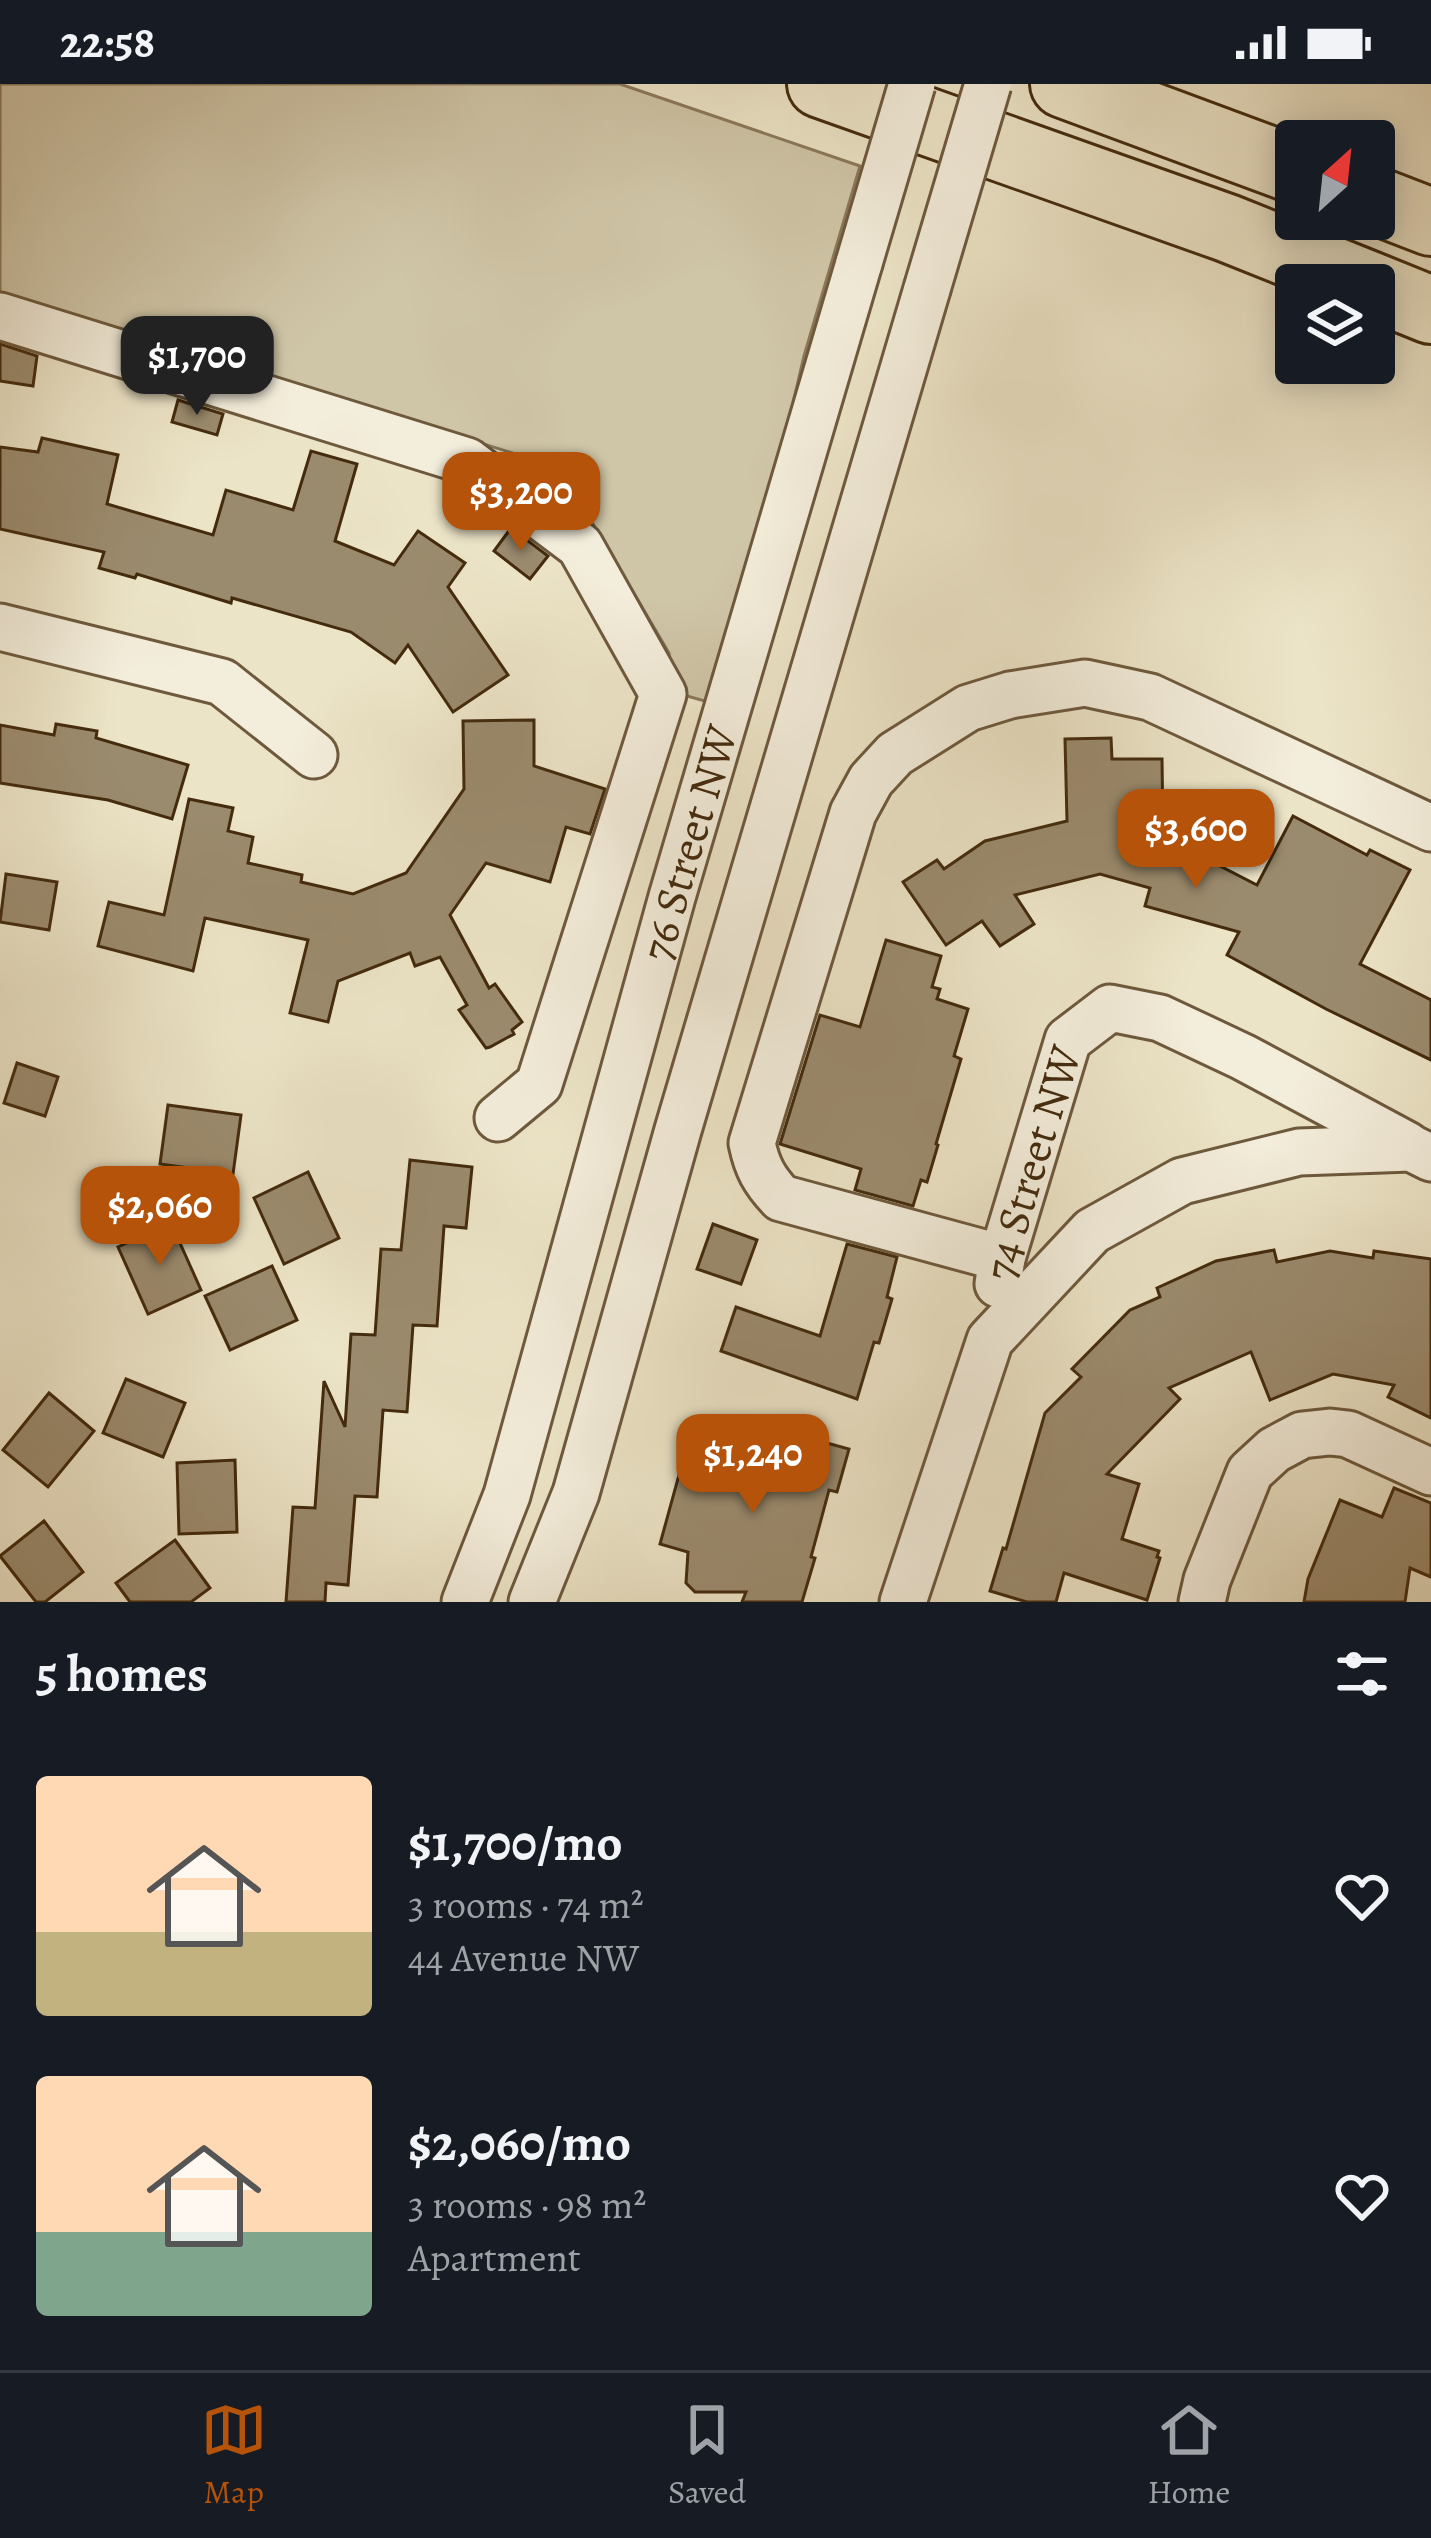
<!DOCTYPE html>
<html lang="en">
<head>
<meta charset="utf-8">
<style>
	:root { --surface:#171b24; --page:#242831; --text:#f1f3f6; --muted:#9ea1a6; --line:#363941; --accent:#b45309 }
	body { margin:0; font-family:Alegreya,serif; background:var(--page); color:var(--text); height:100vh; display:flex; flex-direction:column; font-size:45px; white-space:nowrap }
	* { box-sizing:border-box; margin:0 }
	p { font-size:39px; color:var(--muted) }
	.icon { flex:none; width:66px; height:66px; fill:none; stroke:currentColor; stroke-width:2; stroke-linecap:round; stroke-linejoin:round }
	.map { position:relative; height:1518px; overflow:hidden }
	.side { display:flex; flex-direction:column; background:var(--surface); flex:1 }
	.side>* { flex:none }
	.needle { width:78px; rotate:27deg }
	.tools { position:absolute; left:1275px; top:36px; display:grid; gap:24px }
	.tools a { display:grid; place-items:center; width:120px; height:120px; border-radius:12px; background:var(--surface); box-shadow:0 6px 30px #0003; font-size:60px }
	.price { position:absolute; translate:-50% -102px; padding:0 27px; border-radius:24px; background:var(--accent); color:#fff; font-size:39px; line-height:78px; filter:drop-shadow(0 3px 6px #0008) }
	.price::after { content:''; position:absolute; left:50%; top:72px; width:36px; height:27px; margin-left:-18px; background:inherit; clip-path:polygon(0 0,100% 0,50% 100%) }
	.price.active { background:#222; color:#fff }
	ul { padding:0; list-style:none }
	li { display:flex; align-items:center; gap:36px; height:300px; padding:0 36px }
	li span { display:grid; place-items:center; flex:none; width:336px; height:240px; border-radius:12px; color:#555 }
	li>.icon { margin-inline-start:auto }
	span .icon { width:144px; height:144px; fill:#fffc; stroke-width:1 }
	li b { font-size:51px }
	h2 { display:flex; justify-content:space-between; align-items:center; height:144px; padding:0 36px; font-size:51px }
	.status { display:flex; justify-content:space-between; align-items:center; height:84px; padding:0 60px; background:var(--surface); direction:ltr }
	.status svg { height:33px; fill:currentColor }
	.dock { display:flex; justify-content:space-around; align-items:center; height:168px; border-top:3px solid var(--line); background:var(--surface); font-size:33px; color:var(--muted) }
	.dock a { display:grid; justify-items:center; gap:6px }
	.dock .active { color:var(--accent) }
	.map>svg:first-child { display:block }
	.green { fill:#cfc5a7; stroke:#8a785a; stroke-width:3 }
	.building { fill:#9b8b6e; stroke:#442b0d; stroke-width:3 }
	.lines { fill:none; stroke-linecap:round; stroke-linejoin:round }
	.minor-casing { stroke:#6e593c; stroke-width:51 }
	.highway-casing { stroke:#442b0d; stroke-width:72 }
	.minor { stroke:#f3eddb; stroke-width:45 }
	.highway { stroke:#ece4c7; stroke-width:66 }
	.minor-bridge-casing { stroke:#6e593c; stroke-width:51; stroke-linecap:butt }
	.minor-bridge { stroke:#f3eddb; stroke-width:45 }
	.labels { text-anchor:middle; stroke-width:10; stroke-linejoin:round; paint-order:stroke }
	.street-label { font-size:45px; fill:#442b0d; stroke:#f3eddb }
</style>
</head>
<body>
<div class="status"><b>22:58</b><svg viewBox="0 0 49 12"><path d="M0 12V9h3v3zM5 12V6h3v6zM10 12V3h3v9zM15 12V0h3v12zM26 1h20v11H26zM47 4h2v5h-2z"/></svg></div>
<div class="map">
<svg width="1431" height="1518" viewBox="0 0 1431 1518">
	<rect width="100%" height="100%" fill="#ece4c7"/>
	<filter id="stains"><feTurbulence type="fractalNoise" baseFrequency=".00167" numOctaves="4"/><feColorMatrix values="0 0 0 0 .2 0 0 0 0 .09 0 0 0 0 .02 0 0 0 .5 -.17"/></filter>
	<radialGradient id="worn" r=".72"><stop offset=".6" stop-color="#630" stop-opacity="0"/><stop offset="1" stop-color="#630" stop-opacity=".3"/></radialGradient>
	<!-- green -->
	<polygon class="green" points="0,0 620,0 860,82 804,272 782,366 708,618 673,608 669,569 560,384 0,208"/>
	<!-- building -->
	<g class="building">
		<polygon points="0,260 37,272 33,302 0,297"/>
		<polygon points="178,316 223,330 217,351 172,338"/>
		<polygon points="42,354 118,371 107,420 213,451 226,406 293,426 311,367 357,380 335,457 394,481 418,447 465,479 448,503 508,591 453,628 408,561 395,579 351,548 232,514 231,519 137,490 135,494 99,484 104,468 0,445 0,363 38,368"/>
		<polygon points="511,444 548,472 530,495 494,467"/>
		<polygon points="534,636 534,682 605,705 590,750 566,743 550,798 486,779 450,831 489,904 495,900 522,938 512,946 514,950 490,963 486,964 459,926 467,921 440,873 415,882 410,869 338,897 328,938 290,929 308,856 205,834 193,887 98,862 109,818 164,831 189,715 233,724 228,747 253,753 248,779 302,791 301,798 353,810 406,789 464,705 463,637"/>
		<polygon points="56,640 97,647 96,654 188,681 172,735 108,716 0,699 0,641 54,651"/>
		<polygon points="1111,654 1112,675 1162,675 1163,745 1183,751 1178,770 1216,780 1257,801 1293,732 1367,771 1370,766 1410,786 1360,880 1431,916 1431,976 1326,925 1227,871 1239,848 1145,822 1150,804 1100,790 1015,811 1034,840 1000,862 982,837 946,861 903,798 937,776 944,785 985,757 1067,737 1065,655"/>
		<polygon points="6,790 57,798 49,846 0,838"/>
		<polygon points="886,856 941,872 932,903 940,905 937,915 968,925 954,972 961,975 936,1060 938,1061 927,1098 921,1096 913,1122 855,1106 861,1085 780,1060 820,931 860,943"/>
		<polygon points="17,979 58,993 45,1032 4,1019"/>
		<polygon points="168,1021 241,1031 233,1090 160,1080"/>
		<polygon points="410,1076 472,1083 466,1144 444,1142 437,1242 413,1241 407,1328 383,1326 377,1413 355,1412 348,1501 326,1499 325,1518 286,1518 293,1423 315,1424 324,1297 345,1343 351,1250 375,1251 381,1165 401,1166"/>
		<polygon points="308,1088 339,1154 284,1180 254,1114"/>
		<polygon points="171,1139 201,1206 148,1230 118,1163"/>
		<polygon points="713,1140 757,1156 741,1200 697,1185"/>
		<polygon points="847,1160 897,1173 887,1213 892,1215 879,1259 874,1258 857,1315 721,1267 736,1223 820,1252"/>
		<polygon points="1274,1166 1277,1178 1330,1167 1373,1174 1374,1167 1431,1175 1431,1334 1388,1313 1394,1301 1333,1290 1270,1316 1251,1268 1169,1304 1180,1315 1107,1390 1139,1400 1122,1455 1159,1467 1157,1473 1160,1474 1147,1516 1064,1489 1056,1518 1027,1518 990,1507 1003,1464 1006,1465 1045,1329 1081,1293 1072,1285 1130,1226 1160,1213 1157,1204 1216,1177"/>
		<polygon points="272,1182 297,1236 230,1266 205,1212"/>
		<polygon points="126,1295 185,1319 163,1373 103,1349"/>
		<polygon points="49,1309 94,1347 48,1403 3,1366"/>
		<polygon points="772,1344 849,1365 837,1408 829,1406 811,1473 815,1474 802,1518 742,1518 746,1508 695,1508 686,1499 688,1468 660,1460 688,1358 762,1380"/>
		<polygon points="235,1376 237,1448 179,1450 177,1379"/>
		<polygon points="1394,1404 1431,1419 1431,1493 1410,1484 1405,1518 1304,1518 1308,1495 1340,1416 1382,1433"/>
		<polygon points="44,1437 83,1488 45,1518 36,1518 0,1472"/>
		<polygon points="175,1456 210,1504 191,1518 130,1518 116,1499"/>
	</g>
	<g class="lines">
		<!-- minor casing -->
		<g class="minor-casing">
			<g id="minor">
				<polyline points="0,232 467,377 580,462 663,610 539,1000 498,1034"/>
				<polyline points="0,543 222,598 314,671"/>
				<path d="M 1002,1174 L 781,1114 C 764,1096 757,1083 752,1059 L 853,729 L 871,696 L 895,670 L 968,624 L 1010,611 L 1085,599 L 1150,613 L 1431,744"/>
				<path id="s1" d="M 998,1200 L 1002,1174 L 1068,956 L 1110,924 L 1160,934 L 1243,973 L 1407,1061"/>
				<path id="s2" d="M 465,1518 L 507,1411 L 672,813 L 859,179"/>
				<polyline points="532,1518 576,1409 678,1046 927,205"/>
				<polyline points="903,1518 990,1256 1092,1147 1182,1097 1299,1068 1411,1064 1431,1074"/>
				<polyline points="1202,1518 1207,1496 1250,1388 1274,1366 1302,1351 1330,1348 1348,1350 1431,1388"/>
			</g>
		</g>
		<!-- highway casing -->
		<g class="highway-casing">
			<g id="highway">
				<polyline points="821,0 1227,144 1369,201"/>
				<polyline points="1064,0 1296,86"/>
				<polyline points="1374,116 1431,138"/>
				<polyline points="1374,203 1431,226"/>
			</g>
		</g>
		<!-- minor -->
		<use href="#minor" class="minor"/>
		<!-- highway -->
		<use href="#highway" class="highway"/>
		<!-- minor-bridge casing -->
		<g class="minor-bridge-casing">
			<g id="minor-bridge">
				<polyline points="859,179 912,0"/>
				<polyline points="927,205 988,0"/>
			</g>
		</g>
		<!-- minor-bridge -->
		<use href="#minor-bridge" class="minor-bridge"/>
	</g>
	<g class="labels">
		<!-- street labels -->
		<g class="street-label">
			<text dy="16" stroke="none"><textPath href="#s2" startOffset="792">76 Street NW</textPath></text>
			<text dy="16" stroke="none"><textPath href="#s1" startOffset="126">74 Street NW</textPath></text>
		</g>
	</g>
	<rect width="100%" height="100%" filter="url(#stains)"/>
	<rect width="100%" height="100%" fill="url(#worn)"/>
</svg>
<div class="tools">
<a><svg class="needle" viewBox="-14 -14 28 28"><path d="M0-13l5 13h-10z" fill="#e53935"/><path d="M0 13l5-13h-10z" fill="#9ea1a6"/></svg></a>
<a><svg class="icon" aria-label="layers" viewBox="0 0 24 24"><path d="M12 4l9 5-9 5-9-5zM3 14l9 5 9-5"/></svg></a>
</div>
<b class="price active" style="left:197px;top:334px">$1,700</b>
<b class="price" style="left:521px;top:470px">$3,200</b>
<b class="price" style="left:1196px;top:807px">$3,600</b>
<b class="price" style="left:160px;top:1184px">$2,060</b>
<b class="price" style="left:753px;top:1432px">$1,240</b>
</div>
<section class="side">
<h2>5 homes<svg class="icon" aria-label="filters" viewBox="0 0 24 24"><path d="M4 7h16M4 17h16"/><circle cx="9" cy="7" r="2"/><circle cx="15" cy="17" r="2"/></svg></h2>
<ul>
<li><span style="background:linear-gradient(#ffd9b3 65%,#c2b280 0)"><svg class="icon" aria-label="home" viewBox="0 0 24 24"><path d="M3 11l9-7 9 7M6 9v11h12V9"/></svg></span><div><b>$1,700/mo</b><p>3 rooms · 74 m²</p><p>44 Avenue NW</p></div><svg class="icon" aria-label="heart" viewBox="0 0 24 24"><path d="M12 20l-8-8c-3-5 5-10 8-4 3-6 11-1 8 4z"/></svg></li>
<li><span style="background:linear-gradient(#ffd9b3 65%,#7fa58c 0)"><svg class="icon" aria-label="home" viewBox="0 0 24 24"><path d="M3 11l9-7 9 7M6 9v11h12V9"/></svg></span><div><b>$2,060/mo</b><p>3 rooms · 98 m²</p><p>Apartment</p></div><svg class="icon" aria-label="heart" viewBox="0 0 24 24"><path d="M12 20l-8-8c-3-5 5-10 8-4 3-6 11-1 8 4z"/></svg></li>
</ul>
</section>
<nav class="dock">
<a class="active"><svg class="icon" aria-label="map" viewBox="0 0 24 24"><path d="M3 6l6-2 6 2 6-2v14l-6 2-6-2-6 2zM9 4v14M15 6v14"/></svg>Map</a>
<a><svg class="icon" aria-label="saved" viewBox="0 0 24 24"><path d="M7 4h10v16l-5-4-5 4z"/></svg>Saved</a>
<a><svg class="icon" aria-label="home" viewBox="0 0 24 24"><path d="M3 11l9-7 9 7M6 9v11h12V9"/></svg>Home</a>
</nav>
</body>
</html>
